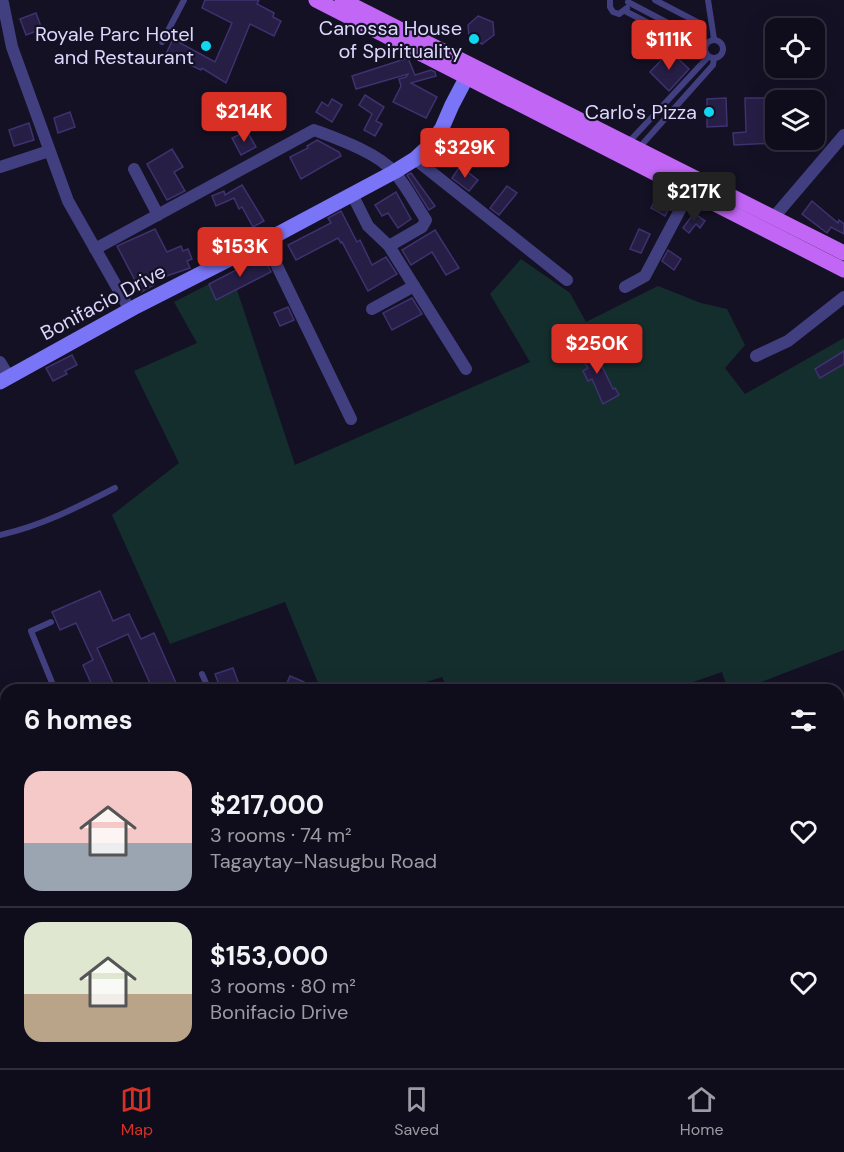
<!DOCTYPE html>
<html lang="en">
<head>
<meta charset="utf-8">
<style>
	:root { --surface:#0f0d1c; --page:#1d1b29; --text:#f1f3f6; --muted:#9b9ca3; --line:#2f2d3b; --accent:#d93025 }
	body { margin:0; font-family:"DM Sans",sans-serif; background:var(--page); color:var(--text); height:100vh; display:flex; flex-direction:column; font-size:22px; white-space:nowrap }
	* { box-sizing:border-box; margin:0 }
	p { font-size:20px; color:var(--muted) }
	.icon { flex:none; width:33px; height:33px; fill:none; stroke:currentColor; stroke-width:2; stroke-linecap:round; stroke-linejoin:round }
	.map { position:relative; flex:1; overflow:hidden }
	.details { position:absolute; left:0px; top:684px; width:844px; height:384px; display:flex; flex-direction:column; background:var(--surface); border-radius:18px 18px 0 0; box-shadow:0 6px 24px #0002,0 0 0 2px var(--line) }
	.details>* { flex:none }
	.fabs { position:absolute; left:765px; top:18px; display:grid; gap:12px }
	.fabs a { display:grid; place-items:center; width:60px; height:60px; border-radius:12px; background:var(--surface); box-shadow:0 6px 24px #0002,0 0 0 2px var(--line); font-size:30px }
	.price { position:absolute; translate:-50% -51px; padding:0 14px; border-radius:6px; background:var(--accent); color:#fff; font-size:20px; line-height:39px; filter:drop-shadow(0 2px 3px #0008) }
	.price::after { content:''; position:absolute; left:50%; top:36px; width:18px; height:14px; margin-left:-9px; background:inherit; clip-path:polygon(0 0,100% 0,50% 100%) }
	.price.selected { background:#222; color:#fff }
	ul { padding:0; list-style:none }
	li { display:flex; align-items:center; gap:18px; height:150px; padding:0 24px }
	li+li { border-top:2px solid var(--line) }
	li span { display:grid; place-items:center; flex:none; width:168px; height:120px; border-radius:18px; color:#555 }
	li>.icon { margin-inline-start:auto }
	span .icon { width:72px; height:72px; fill:#fffc; stroke-width:1 }
	li b { font-size:26px }
	h2 { display:flex; justify-content:space-between; align-items:center; height:72px; padding:0 24px; font-size:26px }
	.menu { display:flex; justify-content:space-around; align-items:center; height:84px; border-top:2px solid var(--line); background:var(--surface); font-size:16px; color:var(--muted) }
	.menu a { display:grid; justify-items:center; gap:3px }
	.menu .selected { color:var(--accent) }
	.map>svg:first-child { display:block }
	.green { fill:#142e2e }
	.building { fill:#261e45; stroke:#3e326f; stroke-width:1.5 }
	.lines { fill:none; stroke-linecap:round; stroke-linejoin:round }
	.lane { stroke:#423f81; stroke-width:6 }
	.street { stroke:#423f81; stroke-width:12 }
	.secondary { stroke:#7a75f6; stroke-width:15 }
	.primary { stroke:#c166f5; stroke-width:15 }
	.poi-dot { fill:#11d6ef; stroke:#141125; stroke-width:2 }
	.labels { text-anchor:middle; stroke-width:4.5; stroke-linejoin:round; paint-order:stroke }
	.poi-label { font-size:20px; fill:#dcd7fc; stroke:#141125; text-anchor:end }
	.street-label { font-size:20px; fill:#dcd7fc; stroke:#141125 }
</style>
</head>
<body>
<div class="map">
<svg width="844" height="1068" viewBox="0 0 844 1068">
	<rect width="100%" height="100%" fill="#141125"/>
	<!-- green -->
	<polygon class="green" points="521,259 570,293 586,322 658,286 701,303 727,309 745,345 725,368 745,394 844,338 844,650 741,690 728,690 722,672 670,690 449,690 442,677 401,690 321,690 285,602 170,644 112,515 179,463 134,371 197,343 174,302 209,284 216,300 237,290 295,465 530,362 490,294"/>
	<!-- building -->
	<g class="building">
		<polygon points="205,0 259,0 257,4 274,13 273,17 281,21 274,36 250,24 226,83 202,68 201,70 166,54 173,39 215,62 232,23 202,8"/>
		<polygon points="36,13 42,29 26,35 20,19"/>
		<polygon points="478,16 493,22 494,35 482,44 469,37 468,25"/>
		<polygon points="670,51 689,69 669,91 650,72"/>
		<polygon points="408,58 415,75 431,70 435,72 436,76 411,83 437,97 426,118 393,102 401,86 399,79 406,77 408,74 356,89 352,76"/>
		<polygon points="365,95 384,107 376,121 382,124 375,136 364,130 372,114 359,105"/>
		<polygon points="726,98 727,126 707,127 707,99"/>
		<polygon points="745,98 765,98 766,131 776,131 776,143 734,145 733,133 746,132"/>
		<polygon points="332,99 342,105 332,122 316,112 322,102 328,106"/>
		<polygon points="70,112 75,127 58,133 54,118"/>
		<polygon points="29,123 34,140 14,146 9,130"/>
		<polygon points="247,131 256,147 241,155 232,138"/>
		<polygon points="317,140 339,152 341,156 301,179 290,157 308,148 307,146"/>
		<polygon points="172,149 183,167 174,172 185,191 167,200 147,164"/>
		<polygon points="460,166 478,180 469,191 452,178"/>
		<polygon points="411,173 435,206 429,210 407,175"/>
		<polygon points="242,185 264,221 253,227 242,207 239,209 234,198 216,206 212,196 224,191 225,195"/>
		<polygon points="507,186 517,193 499,215 490,208"/>
		<polygon points="396,192 411,219 398,228 388,213 382,216 375,205"/>
		<polygon points="659,193 673,201 665,216 651,208"/>
		<polygon points="812,201 838,223 839,220 844,224 844,234 831,227 827,233 802,214"/>
		<polygon points="341,211 357,242 360,240 372,265 386,257 397,274 368,291 342,242 341,243 338,238 296,260 288,245 331,223 328,218"/>
		<polygon points="694,213 705,221 700,228 696,224 689,233 683,228"/>
		<polygon points="155,229 167,252 181,246 183,251 188,249 192,259 187,261 190,268 152,281 154,285 141,292 117,246"/>
		<polygon points="639,229 650,234 641,253 630,249"/>
		<polygon points="435,230 459,268 446,275 432,252 411,265 402,250"/>
		<polygon points="668,250 681,259 674,270 662,261"/>
		<polygon points="263,256 271,272 216,300 209,284"/>
		<polygon points="412,298 422,314 392,330 383,313"/>
		<polygon points="288,307 294,320 280,326 274,313"/>
		<polygon points="585,344 598,364 600,362 613,389 615,388 619,395 603,404 592,379 588,381 583,371 588,368 576,350"/>
		<polygon points="844,351 844,364 820,378 815,369"/>
		<polygon points="72,355 77,365 65,371 67,374 53,381 46,368"/>
		<polygon points="100,591 113,621 129,614 141,639 154,633 176,683 159,690 153,690 128,634 97,648 116,690 94,690 83,665 93,660 76,623 60,630 52,612"/>
		<polygon points="233,668 241,690 221,690 215,674"/>
		<polygon points="290,676 304,682 301,690 284,690"/>
	</g>
	<g class="lines">
		<!-- lane -->
		<g class="lane">
			<polyline points="610,0 610,7 613,12 619,14 627,8"/>
			<polyline points="655,0 701,24 696,38"/>
			<polyline points="708,0 714,39"/>
			<polyline points="628,2 706,43"/>
			<polyline points="625,11 705,52"/>
			<circle cx="714" cy="49" r="9"/>
			<polyline points="162,42 184,0"/>
			<polyline points="627,144 708,57"/>
			<polyline points="638,149 713,65 714,58"/>
			<path d="M 0,535 C 41,526 78,507 115,488"/>
			<polyline points="51,622 31,631 55,690"/>
			<polyline points="202,674 209,690"/>
		</g>
		<!-- street -->
		<g class="street">
			<polyline points="0,1 3,3 12,47 68,201 130,310"/>
			<polyline points="415,159 567,280"/>
			<polyline points="0,167 49,151"/>
			<polyline points="134,169 158,215"/>
			<polyline points="352,194 368,226 389,246 466,369"/>
			<polyline points="774,217 844,135"/>
			<polyline points="265,241 351,419"/>
			<path d="M 95,249 L 314,130 C 338,139 378,153 395,173 C 407,187 416,205 426,220 L 422,227 L 389,246"/>
			<polyline points="625,287 645,276 690,191"/>
			<polyline points="372,309 414,286"/>
			<polyline points="756,356 788,341 844,297"/>
			<polyline points="0,362 9,377"/>
			<polyline points="0,758 6,771"/>
			<polyline points="838,830 844,843"/>
			<polyline points="0,874 6,886"/>
			<polyline points="0,1037 6,1050"/>
			<polyline points="12,1062 14,1068"/>
			<polyline points="134,1062 137,1068"/>
			<polyline points="276,1062 280,1068"/>
			<polyline points="638,1062 640,1068"/>
			<polyline points="778,1062 780,1068"/>
			<polyline points="563,1068 577,1062"/>
		</g>
		<!-- secondary -->
		<g class="secondary">
			<polyline points="0,382 137,306 265,241 394,172 415,159 430,145 442,128 452,105 472,67"/>
			<polyline points="838,724 844,722"/>
			<polyline points="150,1068 158,1062"/>
		</g>
		<!-- primary -->
		<g class="primary">
			<polyline points="316,0 844,270"/>
			<polyline points="342,0 844,253"/>
		</g>
	</g>
	<!-- markers -->
	<g class="poi-dot">
		<circle cx="474" cy="39" r="6"/>
		<circle cx="206" cy="46" r="6"/>
		<circle cx="709" cy="112" r="6"/>
	</g>
	<g class="labels">
		<!-- poi labels -->
		<g class="poi-label">
			<text x="462" y="35">Canossa House<tspan x="462" dy="23">of Spirituality</tspan></text>
			<text x="194" y="41">Royale Parc Hotel<tspan x="194" dy="23">and Restaurant</tspan></text>
			<text x="697" y="119">Carlo's Pizza</text>
		</g>
		<!-- street labels -->
		<g class="street-label">
			<text transform="translate(103 302) rotate(-28)" y="7">Bonifacio Drive</text>
		</g>
	</g>
</svg>
<div class="fabs">
<a><svg class="icon" aria-label="locate" viewBox="0 0 24 24"><circle cx="12" cy="12" r="6"/><path d="M12 2v4M12 18v4M2 12h4M18 12h4"/></svg></a>
<a><svg class="icon" aria-label="layers" viewBox="0 0 24 24"><path d="M12 4l9 5-9 5-9-5zM3 14l9 5 9-5"/></svg></a>
</div>
<b class="price" style="left:669px;top:71px">$111K</b>
<b class="price" style="left:244px;top:143px">$214K</b>
<b class="price" style="left:465px;top:179px">$329K</b>
<b class="price selected" style="left:694px;top:223px">$217K</b>
<b class="price" style="left:240px;top:278px">$153K</b>
<b class="price" style="left:597px;top:375px">$250K</b>
<section class="details">
<h2>6 homes<svg class="icon" aria-label="filters" viewBox="0 0 24 24"><path d="M4 7h16M4 17h16"/><circle cx="9" cy="7" r="2"/><circle cx="15" cy="17" r="2"/></svg></h2>
<ul>
<li><span style="background:linear-gradient(#f6c9c9 60%,#9aa5b1 0)"><svg class="icon" aria-label="home" viewBox="0 0 24 24"><path d="M3 11l9-7 9 7M6 9v11h12V9"/></svg></span><div><b>$217,000</b><p>3 rooms · 74 m²</p><p>Tagaytay-Nasugbu Road</p></div><svg class="icon" aria-label="heart" viewBox="0 0 24 24"><path d="M12 20l-8-8c-3-5 5-10 8-4 3-6 11-1 8 4z"/></svg></li>
<li><span style="background:linear-gradient(#dfe7d0 60%,#b9a48a 0)"><svg class="icon" aria-label="home" viewBox="0 0 24 24"><path d="M3 11l9-7 9 7M6 9v11h12V9"/></svg></span><div><b>$153,000</b><p>3 rooms · 80 m²</p><p>Bonifacio Drive</p></div><svg class="icon" aria-label="heart" viewBox="0 0 24 24"><path d="M12 20l-8-8c-3-5 5-10 8-4 3-6 11-1 8 4z"/></svg></li>
</ul>
</section>
</div>
<nav class="menu">
<a class="selected"><svg class="icon" aria-label="map" viewBox="0 0 24 24"><path d="M3 6l6-2 6 2 6-2v14l-6 2-6-2-6 2zM9 4v14M15 6v14"/></svg>Map</a>
<a><svg class="icon" aria-label="saved" viewBox="0 0 24 24"><path d="M7 4h10v16l-5-4-5 4z"/></svg>Saved</a>
<a><svg class="icon" aria-label="home" viewBox="0 0 24 24"><path d="M3 11l9-7 9 7M6 9v11h12V9"/></svg>Home</a>
</nav>
</body>
</html>
